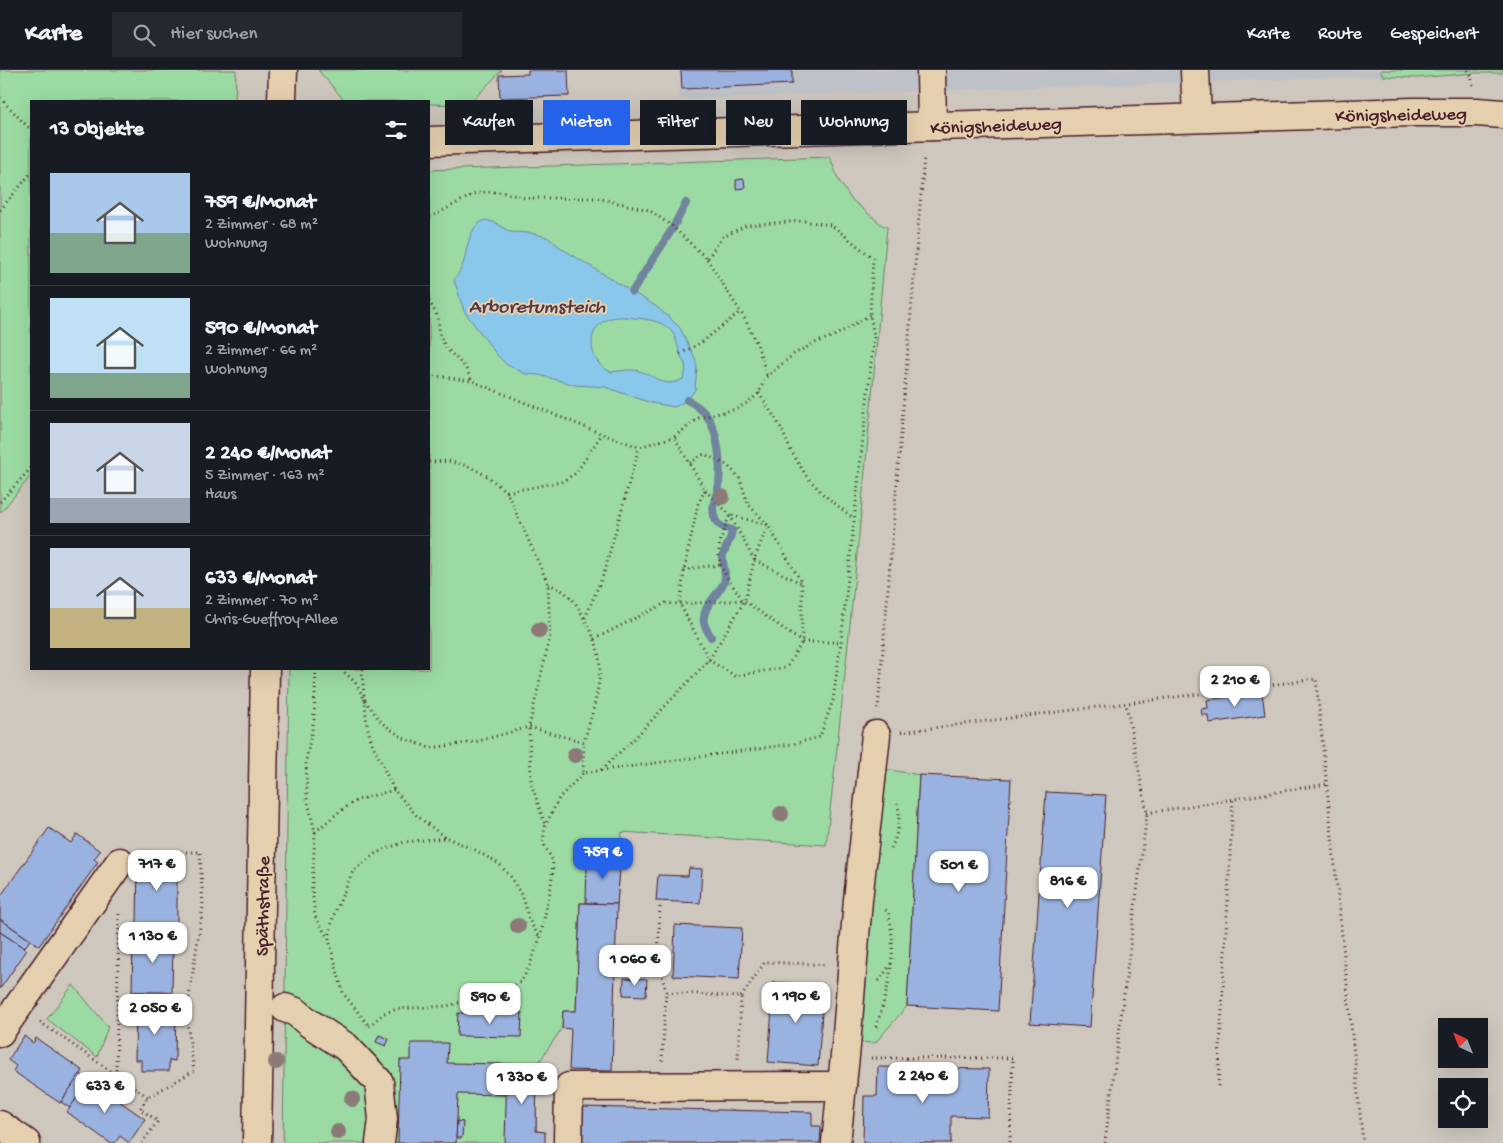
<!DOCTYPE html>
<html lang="de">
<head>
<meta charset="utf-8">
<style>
	:root { --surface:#171b24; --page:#242831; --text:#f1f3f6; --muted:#9ea1a6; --line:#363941; --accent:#2563eb }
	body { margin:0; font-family:"Gochi Hand",sans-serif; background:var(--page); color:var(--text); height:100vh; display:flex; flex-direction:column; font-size:19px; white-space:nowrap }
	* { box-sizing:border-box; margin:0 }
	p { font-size:16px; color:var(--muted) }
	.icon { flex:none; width:28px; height:28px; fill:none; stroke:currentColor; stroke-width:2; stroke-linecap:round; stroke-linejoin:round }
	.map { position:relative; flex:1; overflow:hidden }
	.drawer { position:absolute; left:30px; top:30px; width:400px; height:570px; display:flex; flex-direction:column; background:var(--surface); border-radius:0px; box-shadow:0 5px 20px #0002 }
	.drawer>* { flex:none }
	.banner { position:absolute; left:445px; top:30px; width:475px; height:45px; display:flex; gap:10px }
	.needle { width:32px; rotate:317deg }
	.fabs { position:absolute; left:1438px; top:948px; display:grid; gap:10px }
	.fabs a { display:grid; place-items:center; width:50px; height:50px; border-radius:0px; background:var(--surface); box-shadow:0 5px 20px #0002; font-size:25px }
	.price { position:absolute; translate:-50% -42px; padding:0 11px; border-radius:10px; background:#fff; color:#222; font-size:16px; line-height:32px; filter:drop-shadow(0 1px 2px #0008) }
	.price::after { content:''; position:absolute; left:50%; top:30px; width:15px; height:11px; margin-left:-8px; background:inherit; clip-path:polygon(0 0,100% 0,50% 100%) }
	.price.active { background:var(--accent); color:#fff }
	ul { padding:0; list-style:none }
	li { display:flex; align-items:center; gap:15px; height:125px; padding:0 20px }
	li+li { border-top:1px solid var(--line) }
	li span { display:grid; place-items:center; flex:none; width:140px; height:100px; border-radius:0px; color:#555 }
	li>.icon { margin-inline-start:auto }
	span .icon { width:60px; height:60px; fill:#fffc; stroke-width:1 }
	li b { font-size:21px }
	h2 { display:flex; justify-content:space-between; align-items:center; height:60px; padding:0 20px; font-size:21px }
	.pill { padding:0 18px; border-radius:0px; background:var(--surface); box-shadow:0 5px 20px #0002; font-size:18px; line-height:45px }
	.pill.active { background:var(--accent); color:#fff }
	header { display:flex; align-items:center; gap:30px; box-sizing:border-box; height:70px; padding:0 25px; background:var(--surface); border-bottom:1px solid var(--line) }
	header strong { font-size:24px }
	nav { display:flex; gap:28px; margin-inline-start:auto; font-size:18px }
	.search { width:350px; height:45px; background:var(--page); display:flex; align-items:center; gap:12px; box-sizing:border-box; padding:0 18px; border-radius:0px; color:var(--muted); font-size:19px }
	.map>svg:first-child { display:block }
	.built { fill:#bec1c7 }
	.green { fill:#9bdba3; stroke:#727d67 }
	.water { fill:#89c8ea; stroke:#70849e; fill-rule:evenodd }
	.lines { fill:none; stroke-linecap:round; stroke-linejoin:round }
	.stream { stroke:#70849e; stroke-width:8 }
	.building { fill:#9ab2df; stroke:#4a1f2b }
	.minor-casing { stroke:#4a1f2b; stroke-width:31 }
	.major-casing { stroke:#4a1f2b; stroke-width:31 }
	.path { stroke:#4a1f2b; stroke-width:3; stroke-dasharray:1 4; stroke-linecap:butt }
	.minor { stroke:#e4d0ae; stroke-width:28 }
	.major { stroke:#e4d0ae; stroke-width:28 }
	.tree { fill:#8c7a77 }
	.labels { text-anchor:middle; stroke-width:4; stroke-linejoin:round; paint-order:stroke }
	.street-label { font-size:19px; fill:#4a1f2b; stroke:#e4d0ae }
	.water-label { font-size:20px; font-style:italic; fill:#533848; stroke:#e4d0ae }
</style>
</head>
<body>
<header>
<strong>Karte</strong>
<div class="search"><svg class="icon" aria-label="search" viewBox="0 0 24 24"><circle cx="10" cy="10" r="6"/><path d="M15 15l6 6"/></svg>Hier suchen</div>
<nav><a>Karte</a><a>Route</a><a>Gespeichert</a></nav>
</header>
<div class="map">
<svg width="1503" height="1073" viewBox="0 0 1503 1073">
	<rect width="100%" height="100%" fill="#cec7bd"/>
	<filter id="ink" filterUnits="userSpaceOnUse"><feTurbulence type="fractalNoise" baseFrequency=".02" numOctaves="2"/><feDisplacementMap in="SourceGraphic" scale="10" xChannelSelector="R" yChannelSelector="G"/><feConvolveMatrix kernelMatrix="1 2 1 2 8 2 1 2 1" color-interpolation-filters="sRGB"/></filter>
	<g filter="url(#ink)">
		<!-- built -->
		<polygon class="built" points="679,0 1380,0 1383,6 680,29"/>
		<!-- green -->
		<g class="green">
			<polygon points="0,0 236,0 235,31 31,31 31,406 0,443"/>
			<polygon points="318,0 502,0 468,35 429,34 429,31 345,31"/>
			<polygon points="1380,0 1503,0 1503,3 1475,3 1416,8 1383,6"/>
			<path d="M 830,87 L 838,109 L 851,129 L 882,155 L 887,157 C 869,363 850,570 826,775 L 622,762 L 617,834 L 580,833 L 576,941 L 563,941 L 562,958 L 537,995 L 536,1061 L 545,1062 L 544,1073 L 283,1073 L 289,599 L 429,599 L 429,100 Z"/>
			<polygon points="879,698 919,705 907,936 875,973 856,972"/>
			<polygon points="73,915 108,957 97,987 47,949"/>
		</g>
		<!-- water -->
		<path class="water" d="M 486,150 L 496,153 L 510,162 L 531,163 L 547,167 L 564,180 L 654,235 L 670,248 L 680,258 L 695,288 L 697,296 L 695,320 L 687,330 L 675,337 L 651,333 L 605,317 L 575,315 L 539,305 L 526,304 L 507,295 L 497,285 L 464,241 L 454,210 C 457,206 460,201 462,197 C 468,181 467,155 486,150 ZM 624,247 C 641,249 664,248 674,265 C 677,271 678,278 680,284 C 685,295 688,297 683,309 C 663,319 659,307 642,302 C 633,298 620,301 611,302 C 606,299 601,297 598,292 C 588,278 590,256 608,249 C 613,247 618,247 624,247 Z"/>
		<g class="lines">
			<!-- stream -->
			<g class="stream">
				<polyline points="632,222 671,161 686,133"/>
				<path d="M 687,330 C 695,334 702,339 707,346 C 719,364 721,394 719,414 C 717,427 709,437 716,451 C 719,457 726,458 732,460 C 731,471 724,479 723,486 C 722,495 727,503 724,512 C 718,526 701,537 704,553 C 705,558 709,563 711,567"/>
			</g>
		</g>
		<!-- building -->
		<g class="building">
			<polygon points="528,0 568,0 569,26 500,28 499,5 528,4"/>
			<polygon points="681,0 792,0 792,14 682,19"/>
			<polygon points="744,109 745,118 736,119 736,110"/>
			<polygon points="1262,622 1265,645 1209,653 1208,645 1202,645 1201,639 1208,638 1207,630"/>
			<polygon points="919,705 1011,709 998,941 907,936"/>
			<polygon points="1046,722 1106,725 1090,957 1030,953"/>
			<polygon points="49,758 71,773 77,764 100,781 94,789 98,792 39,876 0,849 0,827"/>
			<polygon points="138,787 167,787 167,798 177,797 177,855 137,854"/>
			<polygon points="587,787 621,788 617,834 586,833"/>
			<polygon points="689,798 702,799 700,833 656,831 658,805 688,806"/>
			<polygon points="580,833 617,834 612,1001 569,1000 571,959 562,958 563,941 576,941"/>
			<polygon points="0,849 30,870 24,878 0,862"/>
			<polygon points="137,854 167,855 167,865 137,865"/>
			<polygon points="675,855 742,858 739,909 673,906"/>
			<polygon points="0,862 27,880 0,919"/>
			<polygon points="133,865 173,865 172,923 132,922"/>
			<polygon points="624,908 647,909 646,926 623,925"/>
			<polygon points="774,912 824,916 818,996 768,992"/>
			<rect x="136" y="922" width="30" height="11"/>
			<polygon points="136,933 176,933 175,991 169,990 169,1001 141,1001 141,990 135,990"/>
			<polygon points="458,943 522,943 521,967 457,966"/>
			<polygon points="379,965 389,969 386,976 376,972"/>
			<polygon points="24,966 33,973 36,968 83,1001 60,1033 13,1001 16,996 8,990"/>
			<polygon points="411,973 448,973 447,993 507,994 506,1025 458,1024 456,1073 398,1073 400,990 411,990"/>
			<polygon points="507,994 537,995 536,1061 545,1062 545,1073 505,1073"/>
			<polygon points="878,997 989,999 988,1047 951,1046 951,1073 863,1073 864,1026 877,1026"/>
			<polygon points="80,1004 89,1010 70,1038 61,1032"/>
			<polygon points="89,1010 145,1049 129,1073 120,1066 115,1073 110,1073 67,1042"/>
			<polygon points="582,1037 812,1042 812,1056 821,1056 820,1073 581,1073"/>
			<polygon points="457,1051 463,1052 462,1068 456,1068"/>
		</g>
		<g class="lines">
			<!-- minor casing -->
			<g class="minor-casing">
				<g id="minor">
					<polyline points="931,0 932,56"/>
					<polyline points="1195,0 1197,48"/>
					<polyline points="429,71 1413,42 1477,42 1503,44"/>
					<polyline points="285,938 296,942 309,953 346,977 379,1012 383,1049 380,1073"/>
					<polyline points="0,962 120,792"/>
					<polyline points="0,1055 26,1073"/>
					<polyline points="568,1073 569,1017 842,1016"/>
					<polyline points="836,1073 846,976 858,830 876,665"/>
				</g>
			</g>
			<!-- major casing -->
			<g class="major-casing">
				<g id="major">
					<polyline points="282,31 283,0"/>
					<polyline points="257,1073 265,599"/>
				</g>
			</g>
			<!-- path -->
			<g class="path">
				<polyline points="1468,0 1471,5 1473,16"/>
				<polyline points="0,28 31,60"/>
				<polyline points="0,140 31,103"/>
				<polyline points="707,189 745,249 757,274 767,306"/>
				<polyline points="429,231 438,247 440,266 446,278 465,297 472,311"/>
				<polyline points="680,284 702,272 740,242"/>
				<polyline points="429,305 472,311 602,364 639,377 674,367 699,348 736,339 749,332 759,323 765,308 794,284 815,273 836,265 870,245"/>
				<polyline points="759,323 781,358 791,381 807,407 823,424 853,448"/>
				<polyline points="429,392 448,391 468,396 487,406 507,422 548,514 550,566 529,657 531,712 545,755"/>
				<polyline points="690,393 704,384 727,395 739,407 748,434 768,455 754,490 801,513"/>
				<path d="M 705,420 L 698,434 L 684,501 L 680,534 L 709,590 L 735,606 L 787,597 L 802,572 L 802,513 L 768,455 L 730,445 C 711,489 717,494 743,530"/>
				<polyline points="507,422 561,412 576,403 602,364"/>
				<polyline points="0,432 31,398"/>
				<polyline points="684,501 691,498 720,495"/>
				<path d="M 548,514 C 569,522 575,530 585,550 C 591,561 597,573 599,586 C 603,612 591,647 584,672"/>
				<polyline points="585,548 604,503 639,377"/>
				<polyline points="594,569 666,533 680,534 743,530 802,572 841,572"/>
				<polyline points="316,599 314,649 306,691 307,728 315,762 312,818 315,846 329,870 343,923 369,956"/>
				<polyline points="341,599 355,612 366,632 382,653 403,668 430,678 475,672 529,657 584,672 583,702"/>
				<polyline points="363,599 362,603 367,655 371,671 394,720 417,746 446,768"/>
				<polyline points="878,639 924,87"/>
				<polyline points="901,662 1316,609 1363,1073"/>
				<polyline points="601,700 633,670 709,590 745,530 754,490 730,445 705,420 674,367"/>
				<polyline points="1147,743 1327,714"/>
				<polyline points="315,762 339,742 357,730 394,720"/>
				<path d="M 891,778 C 897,768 902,744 897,734"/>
				<polyline points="660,837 658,889 666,922"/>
				<polyline points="329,869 333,847 353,801 376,783 404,772 447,768 475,780 499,794 511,807 524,830 529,850 540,868"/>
				<polyline points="879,911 891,894"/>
				<polyline points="741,927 765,892 827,895"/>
				<polyline points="40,952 148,1027"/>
				<polyline points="369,956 384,943 397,939 447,936 507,920 521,912 529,897 540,868 551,817 553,791 543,773 545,756 559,728 583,703 793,674 820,667 833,630 841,572 874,266 870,245 873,188 831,155 804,151 747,155 723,167 707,189 672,156 649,140 597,128 525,128 501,122 485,122 474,124 429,148"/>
				<path d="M 876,957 C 889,917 898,883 888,841 L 883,839"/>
				<polyline points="871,988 1013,988 1010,1073"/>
				<polyline points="662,991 666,922 741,927 738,991"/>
				<polyline points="116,1005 119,840"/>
				<polyline points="1218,1016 1233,729"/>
				<polyline points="142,1073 158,1051 140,1039 148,1027 194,1001 186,946 203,837 200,782 144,782"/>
				<polyline points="1105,1073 1147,743 1126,634"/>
			</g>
			<!-- minor -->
			<use href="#minor" class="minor"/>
			<!-- major -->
			<use href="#major" class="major"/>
		</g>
		<!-- trees -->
		<g class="tree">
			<circle cx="722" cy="427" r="8"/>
			<circle cx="539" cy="560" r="8"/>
			<circle cx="575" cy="685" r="8"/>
			<circle cx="781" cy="744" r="8"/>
			<circle cx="518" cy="856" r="8"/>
			<circle cx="276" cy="992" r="8"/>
			<circle cx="352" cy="1029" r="8"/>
			<circle cx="338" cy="1062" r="8"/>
		</g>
	</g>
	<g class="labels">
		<!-- street labels -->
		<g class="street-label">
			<text transform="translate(1401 43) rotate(-1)" y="7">Königsheideweg</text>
			<text transform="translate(996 54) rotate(-2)" y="7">Königsheideweg</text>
			<text transform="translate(261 836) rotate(-89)" y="7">Späthstraße</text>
		</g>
		<!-- water labels -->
		<g class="water-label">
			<text x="537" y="242">Arboretumsteich</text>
		</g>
	</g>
</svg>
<div class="fabs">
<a><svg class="needle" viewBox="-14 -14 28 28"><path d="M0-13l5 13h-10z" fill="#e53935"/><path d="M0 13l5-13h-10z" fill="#9ea1a6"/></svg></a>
<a><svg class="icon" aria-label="locate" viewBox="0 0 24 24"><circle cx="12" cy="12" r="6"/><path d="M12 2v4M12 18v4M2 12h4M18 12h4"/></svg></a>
</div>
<b class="price" style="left:1235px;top:638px">2 210 €</b>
<b class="price active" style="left:603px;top:810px">759 €</b>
<b class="price" style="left:157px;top:822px">717 €</b>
<b class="price" style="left:959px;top:823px">501 €</b>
<b class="price" style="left:1068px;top:839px">816 €</b>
<b class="price" style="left:153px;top:894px">1 130 €</b>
<b class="price" style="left:635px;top:917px">1 060 €</b>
<b class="price" style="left:796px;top:954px">1 190 €</b>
<b class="price" style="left:490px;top:955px">590 €</b>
<b class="price" style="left:155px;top:966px">2 050 €</b>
<b class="price" style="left:923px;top:1034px">2 240 €</b>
<b class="price" style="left:522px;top:1035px">1 330 €</b>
<b class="price" style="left:105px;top:1044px">633 €</b>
<div class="banner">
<a class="pill">Kaufen</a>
<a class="pill active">Mieten</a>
<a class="pill">Filter</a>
<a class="pill">Neu</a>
<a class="pill">Wohnung</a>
</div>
<section class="drawer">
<h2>13 Objekte<svg class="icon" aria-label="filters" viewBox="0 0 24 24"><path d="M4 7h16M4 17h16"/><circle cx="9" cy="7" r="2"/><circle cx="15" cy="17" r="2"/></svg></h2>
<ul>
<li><span style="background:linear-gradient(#a9c7e8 60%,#7fa58c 0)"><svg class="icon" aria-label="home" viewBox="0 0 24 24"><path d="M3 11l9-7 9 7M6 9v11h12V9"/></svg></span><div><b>759 €/Monat</b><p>2 Zimmer · 68 m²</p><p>Wohnung</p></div></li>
<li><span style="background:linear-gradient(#bfe0f5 75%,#7fa58c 0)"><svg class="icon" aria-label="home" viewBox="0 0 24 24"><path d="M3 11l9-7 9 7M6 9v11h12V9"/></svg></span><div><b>590 €/Monat</b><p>2 Zimmer · 66 m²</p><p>Wohnung</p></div></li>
<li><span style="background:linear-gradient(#c9d6e8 75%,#9aa5b1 0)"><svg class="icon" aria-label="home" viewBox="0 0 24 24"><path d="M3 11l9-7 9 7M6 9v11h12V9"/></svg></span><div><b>2 240 €/Monat</b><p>5 Zimmer · 163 m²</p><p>Haus</p></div></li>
<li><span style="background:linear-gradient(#c9d6e8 60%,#c2b280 0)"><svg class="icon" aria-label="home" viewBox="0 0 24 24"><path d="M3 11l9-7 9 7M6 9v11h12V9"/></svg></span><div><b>633 €/Monat</b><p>2 Zimmer · 70 m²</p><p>Chris-Gueffroy-Allee</p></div></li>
</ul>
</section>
</div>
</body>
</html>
